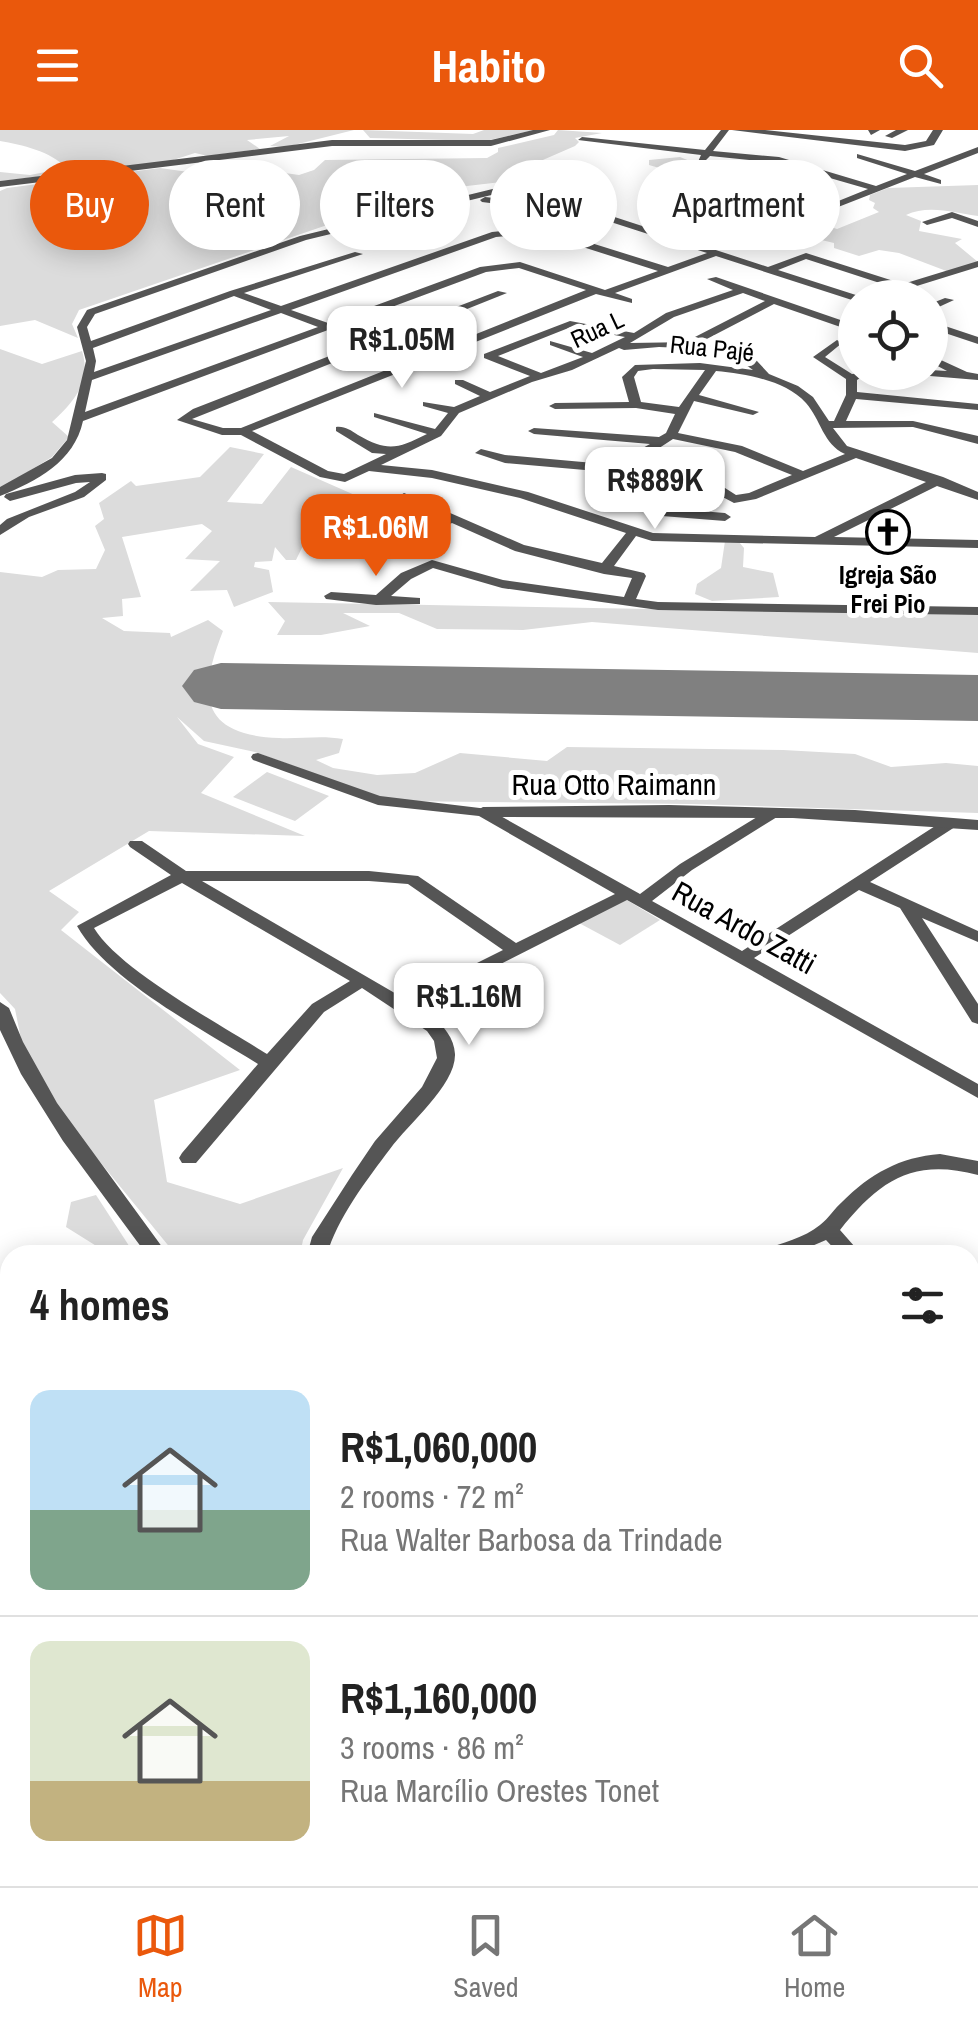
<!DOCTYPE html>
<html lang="en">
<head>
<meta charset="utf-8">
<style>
	:root { --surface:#fff; --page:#f2f2f2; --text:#222; --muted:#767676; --line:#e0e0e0; --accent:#ea580c }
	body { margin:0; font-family:"Archivo Narrow",sans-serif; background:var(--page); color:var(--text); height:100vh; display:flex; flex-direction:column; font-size:38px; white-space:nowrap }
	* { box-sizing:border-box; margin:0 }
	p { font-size:32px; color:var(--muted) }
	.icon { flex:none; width:55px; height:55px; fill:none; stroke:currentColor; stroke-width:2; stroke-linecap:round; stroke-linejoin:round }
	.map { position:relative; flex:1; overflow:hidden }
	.details { position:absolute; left:0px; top:1115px; width:980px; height:642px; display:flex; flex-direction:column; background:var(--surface); border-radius:30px 30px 0 0; box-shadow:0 5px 25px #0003 }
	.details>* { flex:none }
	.hud { position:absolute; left:30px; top:30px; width:920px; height:90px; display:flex; gap:20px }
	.tools { position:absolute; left:838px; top:150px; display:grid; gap:20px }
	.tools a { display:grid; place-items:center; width:110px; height:110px; border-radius:50%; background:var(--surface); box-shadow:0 5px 25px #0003; font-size:50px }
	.price { position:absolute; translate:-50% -85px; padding:0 22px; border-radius:20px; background:#fff; color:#222; font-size:32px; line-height:65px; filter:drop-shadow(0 2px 5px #0008) }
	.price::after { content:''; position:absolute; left:50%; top:60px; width:30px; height:22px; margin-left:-15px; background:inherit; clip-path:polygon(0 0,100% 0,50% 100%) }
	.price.on { background:var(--accent); color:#fff }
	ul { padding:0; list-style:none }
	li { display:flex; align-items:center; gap:30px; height:250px; padding:0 30px }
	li+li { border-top:2px solid var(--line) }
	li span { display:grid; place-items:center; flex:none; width:280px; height:200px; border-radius:20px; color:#555 }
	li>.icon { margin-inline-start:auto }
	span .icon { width:120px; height:120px; fill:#fffc; stroke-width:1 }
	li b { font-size:42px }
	h2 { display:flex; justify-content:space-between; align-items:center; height:120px; padding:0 30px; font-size:42px }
	.tag { padding:0 35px; border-radius:45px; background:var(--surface); box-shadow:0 5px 25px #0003; font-size:35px; line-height:90px }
	.tag.on { background:var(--accent); color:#fff }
	header { display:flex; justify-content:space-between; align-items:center; height:130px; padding:0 30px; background:var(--accent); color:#fff; font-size:45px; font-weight:800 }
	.tabs { display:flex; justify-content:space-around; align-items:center; height:140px; border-top:2px solid var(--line); background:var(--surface); font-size:28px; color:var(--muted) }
	.tabs a { display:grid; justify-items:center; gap:5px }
	.tabs .on { color:var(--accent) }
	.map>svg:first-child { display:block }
	.green { fill:#dcdcdc }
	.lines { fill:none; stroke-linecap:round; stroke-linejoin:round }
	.runway { fill:#808080; fill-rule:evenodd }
	.primary-casing { stroke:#dbdbdb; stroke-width:4 }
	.minor { fill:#555; fill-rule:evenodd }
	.tertiary { fill:#555; fill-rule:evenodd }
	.primary { fill:#000; fill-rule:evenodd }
	.labels { text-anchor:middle; stroke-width:10; stroke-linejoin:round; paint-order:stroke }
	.far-street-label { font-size:25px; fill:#000; stroke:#fff }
	.far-poi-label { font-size:25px; font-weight:bold; fill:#000; stroke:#fff }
	.street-label { font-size:30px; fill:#000; stroke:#fff }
</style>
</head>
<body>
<header><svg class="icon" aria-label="menu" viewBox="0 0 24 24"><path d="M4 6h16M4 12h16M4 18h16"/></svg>Habito<svg class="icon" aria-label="search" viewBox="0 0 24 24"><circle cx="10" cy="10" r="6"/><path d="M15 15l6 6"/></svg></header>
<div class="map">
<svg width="978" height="1756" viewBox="0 0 978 1756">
	<rect width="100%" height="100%" fill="#fff"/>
	<!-- green -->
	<g class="green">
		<path d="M 0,0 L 354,0 L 286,17 L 270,16 L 289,6 L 247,10 L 260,19 L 208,26 L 195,23 L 167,32 L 0,51 L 0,42 L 30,45 L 66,38 C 51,21 22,15 0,11 Z"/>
		<polygon points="363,0 473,4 484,0 534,0 485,11 370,8"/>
		<polygon points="558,0 602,3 575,8 579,12 575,16 529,36 544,47 441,59 412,66 79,180 72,194 78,208 35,190 0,196 0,61 7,58 160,38 217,46 278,42 299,45 314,40 325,30 487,28 498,22 498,18 554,5"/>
		<polygon points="680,27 714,41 708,47 728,58 649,35 649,30"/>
		<path d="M 978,55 L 978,86 C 956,83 928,74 906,85 L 921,91 L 919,101 L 962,109 L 955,113 L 978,132 L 949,142 L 899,123 L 879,120 L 859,126 L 834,118 L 834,113 L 809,107 L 783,118 L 730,109 L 656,87 L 695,82 L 719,84 L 722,74 L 767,76 L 837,99 L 879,82 L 873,78 L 875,73 L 869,70 L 870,65 L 888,58 Z"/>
		<path d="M 0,219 L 42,234 L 82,221 C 92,252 73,273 52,292 L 69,307 L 52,327 L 0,359 Z"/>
		<path d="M 230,317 L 264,324 L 227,372 L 262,374 L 291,337 L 382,377 L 377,386 L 315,391 L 296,430 L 286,430 L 275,417 L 272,431 L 255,432 L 254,437 L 269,440 L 273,462 L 234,477 L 227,460 L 190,461 L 220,431 L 185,429 L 212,401 L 202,394 L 122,407 L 141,467 L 122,469 L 123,486 L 102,488 L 124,501 L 170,503 L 171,507 L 208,490 L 223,501 C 198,564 199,605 279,608 C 301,609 321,605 343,609 L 339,623 L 316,630 L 333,638 L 377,645 L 415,643 L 460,623 L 547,631 L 567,617 L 783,620 L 855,624 L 891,637 L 946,633 L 978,636 L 978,683 L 691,674 L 390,671 L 255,622 L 204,611 L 177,587 L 198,614 L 234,627 L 201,663 L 305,706 L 149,701 L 49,761 L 79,782 L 61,800 L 240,940 L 154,970 L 167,1052 L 240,1074 L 343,1038 L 303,1110 L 300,1125 L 176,1125 L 65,989 L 23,919 L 15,879 L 0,863 L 0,442 L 42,447 L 58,440 L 96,439 L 105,420 L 95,396 L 104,389 L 99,373 L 131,351 L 136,356 L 200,347 Z"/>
		<polygon points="725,411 739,412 744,418 743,437 773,443 779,467 712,471 695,464 697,454 721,438"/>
		<polygon points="268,472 978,485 978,523 592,492 523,500 437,499 399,483 343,483 370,496 321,505 277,505 285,491"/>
		<polygon points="267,642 329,666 295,691 233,667"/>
		<polygon points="625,769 660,790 620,815 579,793"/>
		<polygon points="96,1065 135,1125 88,1125 98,1117 66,1097 71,1072"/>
		<polygon points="978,1393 978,1561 970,1562 970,1400"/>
		<polygon points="0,1561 10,1565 10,1748 846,1748 843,1756 0,1756"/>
	</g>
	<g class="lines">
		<!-- runway -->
		<polygon class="runway" points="221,533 978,545 978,591 221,579 194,572 182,556 194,540"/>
		<!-- primary casing -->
		<g class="primary-casing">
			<g id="primary">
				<polygon points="0,1236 10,1240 10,1286 0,1283"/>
				<polygon points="970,1591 978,1594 978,1627 970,1624"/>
			</g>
		</g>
		<!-- minor -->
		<g class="minor">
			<path d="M 721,0 L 729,0 L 713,21 L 779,27 L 876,56 L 907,44 L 857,28 L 857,24 L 915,41 L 978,17 L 978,23 L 924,44 L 941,50 L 941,54 L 915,47 L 810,88 L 805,85 L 807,83 L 823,77 L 697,34 L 701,25 L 578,10 L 582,7 L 705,20 ZM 710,26 L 778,33 L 868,59 L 831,74 L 705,31 Z"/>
			<polygon points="868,0 880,0 871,5"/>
			<polygon points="896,0 908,0 892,8 885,6"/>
			<path d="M 575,39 L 578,44 L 306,110 L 95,184 L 87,197 L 91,211 L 230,161 L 355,122 L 363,124 L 244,163 L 281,176 L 492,102 L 540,97 L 668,137 L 707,123 L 589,85 L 482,72 L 480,70 L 485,67 L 590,79 L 768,137 L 806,123 L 903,154 L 978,131 L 978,137 L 878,168 L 861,168 L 892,157 L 806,129 L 778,140 L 859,166 L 855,171 L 716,126 L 615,163 L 632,169 L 632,173 L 596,164 L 252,301 L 328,341 L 344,344 L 386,324 L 372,323 L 336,301 L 336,297 C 345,296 350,300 358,305 C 388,322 397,319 427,304 L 374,287 L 374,283 L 435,299 L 448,283 L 423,276 L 423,272 L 454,277 L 480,266 L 455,254 L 455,250 L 463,250 L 490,262 L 530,246 L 484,228 L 484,224 L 570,191 L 634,203 L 666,183 L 733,160 L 707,149 L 716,147 L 855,195 L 855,202 L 774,174 L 699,213 L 741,223 L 757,231 L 769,244 L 798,256 L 813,267 L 829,291 L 834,291 L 846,265 L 846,249 L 813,227 L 837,210 L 842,213 L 825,227 L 852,244 L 869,242 L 857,250 L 857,262 L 978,274 L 978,280 L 856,269 L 846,291 L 913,291 L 978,306 L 978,314 L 913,297 L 833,298 L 847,316 L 943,347 L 978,362 L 978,370 L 937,356 L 834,407 L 978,410 L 978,418 L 652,411 L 636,406 L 614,436 L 644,443 L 646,446 L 636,469 L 658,472 L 978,477 L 978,485 L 658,480 L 502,458 L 433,438 L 411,449 L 391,466 L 420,468 L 420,474 L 376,475 L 326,469 L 324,466 L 331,462 L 376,465 L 401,443 L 432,430 L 503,450 L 624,467 L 632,448 L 604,444 L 515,421 L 452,393 L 380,428 L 370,428 L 370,422 L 442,388 L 400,370 L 398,367 L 404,363 L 524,415 L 602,433 L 626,403 L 520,368 L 432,348 L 369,341 L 345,352 L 320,347 L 241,305 L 222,305 L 177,290 L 193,279 L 363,213 L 328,200 L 83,291 C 74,332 37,351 0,366 L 0,357 L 52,328 L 67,310 L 86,231 L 77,197 L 87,180 L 300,106 ZM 539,103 L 658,141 L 605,160 L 520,132 L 480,137 L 328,193 L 291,180 L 496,107 ZM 519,138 L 586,160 L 241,298 L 223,298 L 192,289 L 507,163 L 498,161 L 373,209 L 338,197 L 486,142 ZM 743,163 L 765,171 L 693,208 L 693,212 L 630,213 L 674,187 ZM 234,166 L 271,180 L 94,242 L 96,231 L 93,218 ZM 281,183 L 318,197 L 85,282 L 92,250 ZM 571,197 L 625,207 L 592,223 L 550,211 L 550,215 L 583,227 L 541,243 L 498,226 ZM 659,217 C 691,218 726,219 753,240 L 700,233 L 635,235 L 622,247 L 629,272 L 555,273 L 549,276 L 555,279 L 636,278 L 675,284 L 666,303 L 659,307 L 534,298 L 528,301 L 534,304 L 650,314 L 639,320 L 627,336 L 505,325 L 481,319 L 475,323 L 505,333 L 642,345 L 717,364 L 734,373 L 756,369 L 856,328 L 926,352 L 815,407 L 653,403 L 528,362 L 432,340 L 381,335 L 441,306 L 459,283 L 532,252 L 572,240 L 619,218 L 624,220 ZM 653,239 L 705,240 L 679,277 L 641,272 L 634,247 L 638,241 ZM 716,241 C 746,244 785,250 806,273 C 821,290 823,314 845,324 L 803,341 L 742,316 L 678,303 L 694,271 L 753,285 L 759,282 L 699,265 ZM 673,309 L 735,322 L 792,345 L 749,363 L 736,365 L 725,358 L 639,337 L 647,326 Z"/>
			<polygon points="952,82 978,91 978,97 952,88 927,95 922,92"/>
			<polygon points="945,168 954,170 930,181 930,174"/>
			<polygon points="930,191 978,207 978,214 930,198"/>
			<polygon points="930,225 967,242 978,244 978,250 906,244 905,242 930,242 930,240 947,241 930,232"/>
			<polygon points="102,343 106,344 106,350 84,367 29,387 0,405 0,395 7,389 75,362 90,352 76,353 10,371 4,367 6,364 75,345"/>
			<polygon points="595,357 663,378 725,383 731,387 725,391 662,386 591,364 591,358"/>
			<path d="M 258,623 L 380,666 L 488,679 L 640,764 L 680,734 L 767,681 L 777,681 L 780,684 L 777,687 L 692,740 L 652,771 L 742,821 L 946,689 L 958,689 L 960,692 L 958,695 L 870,752 L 978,801 L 978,812 L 922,788 L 978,874 L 978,894 L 972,892 L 900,778 L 859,760 L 754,828 L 978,954 L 978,968 L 627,770 L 418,876 C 434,887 454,902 455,924 C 456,955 408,994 390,1019 C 368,1048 336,1090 327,1125 L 307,1125 L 312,1107 L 352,1045 L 375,1011 L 422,957 L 437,928 L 434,911 L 427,901 L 362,858 L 324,882 L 196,1033 L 182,1033 L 179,1028 L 182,1023 L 258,934 C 204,900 108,851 77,796 L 171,745 L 130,717 L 128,714 L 130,711 L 142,711 L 186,741 L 369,741 L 418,746 L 516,813 L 615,764 L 479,686 L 378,675 L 253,630 L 251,627 L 253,624 ZM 202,751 L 369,751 L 408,754 L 503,820 L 405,869 ZM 182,753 L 350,851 L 312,874 L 267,924 C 223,896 119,840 94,798 Z"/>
			<polygon points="0,872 9,878 23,912 57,973 168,1125 147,1125 63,1011 21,944 0,900"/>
			<path d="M 940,1024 L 978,1031 L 978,1045 C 913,1028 880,1050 840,1100 L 862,1125 L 840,1125 L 826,1110 L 791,1125 L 759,1125 L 762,1120 C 782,1113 804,1108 820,1095 C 829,1088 834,1079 842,1072 C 870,1044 900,1027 940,1024 Z"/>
			<polygon points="978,1147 978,1163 970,1165 970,1149"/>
			<polygon points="970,1237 978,1240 978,1260 970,1257"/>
		</g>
		<!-- tertiary -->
		<g class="tertiary">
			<polygon points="533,0 550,0 491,16 332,16 0,57 0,51 332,10 491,10"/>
			<polygon points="732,0 765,0 905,15 926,11 933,0 943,0 934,15 905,21"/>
			<polygon points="669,675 855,680 978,690 978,700 793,688 483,687 474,682 483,677"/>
		</g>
		<!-- primary -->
		<use href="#primary" class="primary"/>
	</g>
	<!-- icons -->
	<defs>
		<g id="church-ring" transform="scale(2.25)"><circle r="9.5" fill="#fff" stroke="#000" stroke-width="1.5"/><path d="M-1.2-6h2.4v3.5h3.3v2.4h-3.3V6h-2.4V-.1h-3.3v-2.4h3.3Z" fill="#000"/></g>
	</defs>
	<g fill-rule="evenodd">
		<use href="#church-ring" x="888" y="402"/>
	</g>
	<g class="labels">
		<!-- far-street labels -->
		<g class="far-street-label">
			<text transform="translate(597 199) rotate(-25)" y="9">Rua L</text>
			<text transform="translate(712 218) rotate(6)" y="9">Rua Pajé</text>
		</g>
		<!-- far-poi labels -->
		<g class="far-poi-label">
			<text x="888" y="454">Igreja São<tspan x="888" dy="29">Frei Pio</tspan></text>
		</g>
		<!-- street labels -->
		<g class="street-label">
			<text x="614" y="665">Rua Otto Raimann</text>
			<text transform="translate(744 798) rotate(29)" y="10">Rua Ardo Zatti</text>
		</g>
	</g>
</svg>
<div class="tools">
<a><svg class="icon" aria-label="locate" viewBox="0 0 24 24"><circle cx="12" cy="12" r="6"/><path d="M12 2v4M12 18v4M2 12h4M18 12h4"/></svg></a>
</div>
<b class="price" style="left:402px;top:261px">R$1.05M</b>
<b class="price" style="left:655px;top:402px">R$889K</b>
<b class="price on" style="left:376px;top:449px">R$1.06M</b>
<b class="price" style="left:469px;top:918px">R$1.16M</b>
<div class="hud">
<a class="tag on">Buy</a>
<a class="tag">Rent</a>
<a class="tag">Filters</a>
<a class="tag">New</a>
<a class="tag">Apartment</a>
</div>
<section class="details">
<h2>4 homes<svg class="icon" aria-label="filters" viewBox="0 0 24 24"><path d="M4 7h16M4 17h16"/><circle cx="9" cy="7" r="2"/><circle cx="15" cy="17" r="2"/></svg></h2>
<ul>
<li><span style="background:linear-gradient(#bfe0f5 60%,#7fa58c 0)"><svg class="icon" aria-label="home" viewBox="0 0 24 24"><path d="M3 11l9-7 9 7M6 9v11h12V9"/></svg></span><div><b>R$1,060,000</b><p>2 rooms · 72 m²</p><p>Rua Walter Barbosa da Trindade</p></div></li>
<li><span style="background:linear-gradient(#dfe7d0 70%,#c2b280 0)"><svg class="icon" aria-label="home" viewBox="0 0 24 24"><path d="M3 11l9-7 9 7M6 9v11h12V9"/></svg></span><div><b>R$1,160,000</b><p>3 rooms · 86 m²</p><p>Rua Marcílio Orestes Tonet</p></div></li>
</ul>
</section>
</div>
<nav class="tabs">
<a class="on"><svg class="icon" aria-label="map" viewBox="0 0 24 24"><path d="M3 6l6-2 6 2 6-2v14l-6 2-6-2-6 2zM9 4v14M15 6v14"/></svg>Map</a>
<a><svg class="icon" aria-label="saved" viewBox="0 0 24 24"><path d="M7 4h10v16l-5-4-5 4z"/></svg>Saved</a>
<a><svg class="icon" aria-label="home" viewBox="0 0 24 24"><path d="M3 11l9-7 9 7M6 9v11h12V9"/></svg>Home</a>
</nav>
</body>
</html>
